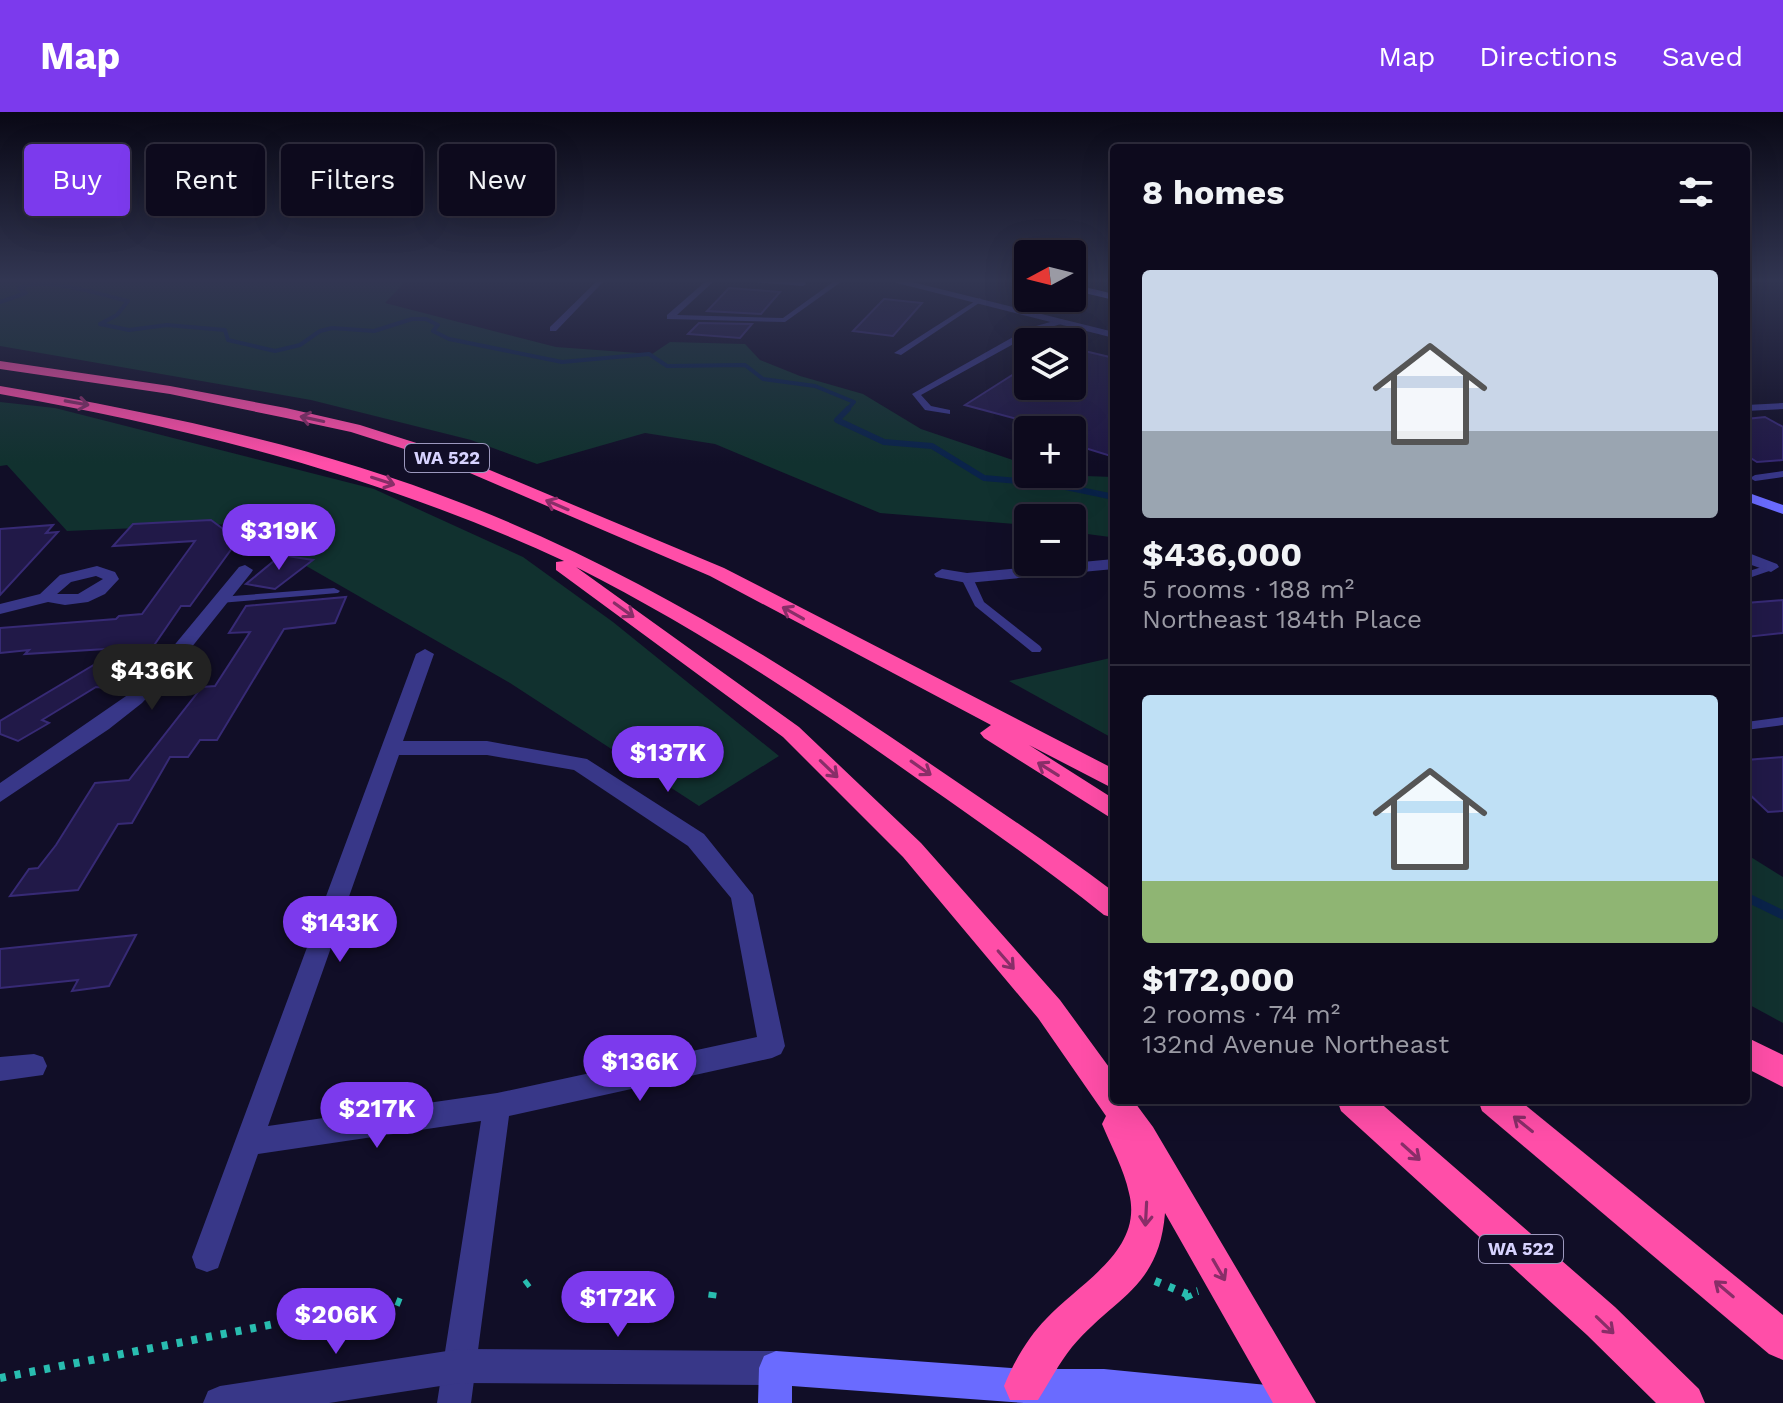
<!DOCTYPE html>
<html lang="en">
<head>
<meta charset="utf-8">
<style>
	:root { --surface:#0d0a1d; --page:#1b182a; --text:#f1f3f6; --muted:#9a9aa4; --line:#2d2b3b; --accent:#7c3aed }
	body { margin:0; font-family:"Work Sans",sans-serif; background:var(--page); color:var(--text); height:100vh; display:flex; flex-direction:column; font-size:30px; white-space:nowrap }
	* { box-sizing:border-box; margin:0 }
	p { font-size:26px; color:var(--muted) }
	.icon { flex:none; width:44px; height:44px; fill:none; stroke:currentColor; stroke-width:2; stroke-linecap:round; stroke-linejoin:round }
	.map { position:relative; flex:1; overflow:hidden }
	.sheet { position:absolute; left:1110px; top:32px; width:640px; height:960px; display:flex; flex-direction:column; background:var(--surface); border-radius:8px; box-shadow:0 8px 32px #0002,0 0 0 2px var(--line) }
	.sheet>* { flex:none }
	.banner { position:absolute; left:24px; top:32px; width:760px; height:72px; display:flex; gap:16px }
	.needle { width:52px; rotate:263deg }
	.tools { position:absolute; left:1014px; top:128px; display:grid; gap:16px }
	.tools a { display:grid; place-items:center; width:72px; height:72px; border-radius:8px; background:var(--surface); box-shadow:0 8px 32px #0002,0 0 0 2px var(--line); font-size:40px }
	.price { position:absolute; translate:-50% -68px; padding:0 18px; border-radius:28px; background:var(--accent); color:#fff; font-size:26px; line-height:52px; filter:drop-shadow(0 2px 4px #0008) }
	.price::after { content:''; position:absolute; left:50%; top:48px; width:24px; height:18px; margin-left:-12px; background:inherit; clip-path:polygon(0 0,100% 0,50% 100%) }
	.price.on { background:#222; color:#fff }
	ul { padding:0; list-style:none }
	li { display:grid; align-content:center; gap:16px; height:424px; padding:0 32px }
	li+li { border-top:2px solid var(--line) }
	li span { display:grid; place-items:center; height:248px; border-radius:8px; color:#555 }
	li>.icon { margin-inline-start:auto }
	span .icon { width:144px; height:144px; fill:#fffc; stroke-width:1 }
	li b { font-size:34px }
	h2 { display:flex; justify-content:space-between; align-items:center; height:96px; padding:0 32px; font-size:34px }
	.tag { padding:0 28px; border-radius:8px; background:var(--surface); box-shadow:0 8px 32px #0002,0 0 0 2px var(--line); font-size:28px; line-height:72px }
	.tag.on { background:var(--accent); color:#fff }
	header { display:flex; align-items:center; gap:48px; box-sizing:border-box; height:112px; padding:0 40px; background:var(--accent); color:#fff }
	header strong { font-size:38px }
	nav { display:flex; gap:44px; margin-inline-start:auto; font-size:28px }
	.map>svg:first-child { display:block }
	.green { fill:#11312f }
	.lines { fill:none; stroke-linecap:round; stroke-linejoin:round }
	.stream-far2 { stroke:#0a234a; stroke-width:4 }
	.stream-far1 { stroke:#0a234a; stroke-width:6 }
	.stream { stroke:#0a234a; stroke-width:9 }
	.building { fill:#211948; stroke:#372a75; stroke-width:2 }
	.path-far1 { stroke:#29bdb0; stroke-width:3; stroke-dasharray:2 3; stroke-linecap:butt }
	.path { stroke:#29bdb0; stroke-width:8; stroke-dasharray:6 9; stroke-linecap:butt }
	.service { fill:#383788; fill-rule:evenodd }
	.minor { fill:#383788; fill-rule:evenodd }
	.tertiary { fill:#383788; fill-rule:evenodd }
	.secondary { fill:#6a6bff; fill-rule:evenodd }
	.motorway { fill:#ff4ea8; fill-rule:evenodd }
	.oneway { stroke:#882e68 }
	.labels { text-anchor:middle; stroke-width:8; stroke-linejoin:round; paint-order:stroke }
	.shield { fill:#110e27; stroke:#9c98be; stroke-width:2 }
	.shield-label { font-size:18px; font-weight:bold; fill:#d7d3ff }
</style>
</head>
<body>
<header>
<strong>Map</strong>
<nav><a>Map</a><a>Directions</a><a>Saved</a></nav>
</header>
<div class="map">
<svg width="1783" height="1291" viewBox="0 0 1783 1291">
	<rect width="100%" height="100%" fill="#110e27"/>
	<!-- green -->
	<g class="green">
		<polygon points="0,170 405,170 385,191 556,235 652,242 670,230 745,232 760,248 800,264 863,282 921,317 1028,353 1028,362 1114,365 1114,431 1110,425 1072,420 1072,406 1028,406 1028,413 880,401 715,332 645,321 537,352 471,328 311,288 0,234"/>
		<polygon points="0,290 55,296 374,377 523,445 613,510 779,644 699,694 510,571 233,412 67,419 7,353 0,354"/>
		<polygon points="1114,545 1114,627 1009,569 1106,547"/>
		<polygon points="1746,742 1783,765 1783,911 1746,891"/>
	</g>
	<g class="lines">
		<!-- stream-far2 -->
		<path class="stream-far2" d="M 0,190 L 26,181 L 19,176 C 44,163 101,183 128,189 L 117,203 L 100,212 L 129,218 L 167,213 L 225,218 L 228,228 L 275,239 L 300,233 L 320,219 L 332,216 L 374,219 L 412,207 L 426,207 L 438,213 L 433,219 L 449,227 L 562,250 L 649,242 L 667,254 L 745,253 L 763,267 L 815,274 L 854,290 L 846,299"/>
		<!-- stream-far1 -->
		<polyline class="stream-far1" points="848,297 837,308 884,330 932,334 984,366 1051,372 1114,385"/>
		<!-- stream -->
		<polyline class="stream" points="1746,785 1783,803"/>
	</g>
	<!-- building -->
	<g class="building">
		<polygon points="729,176 780,180 761,202 707,199"/>
		<polygon points="884,187 922,191 893,224 853,219"/>
		<polygon points="699,211 752,212 740,226 688,222"/>
		<polygon points="1072,236 1114,246 1114,345 1072,332 1072,318 1058,318 965,293 1028,253 1028,275 1072,287"/>
		<polygon points="1765,305 1783,315 1783,348 1757,350 1746,343 1746,307"/>
		<polygon points="211,408 238,428 190,494 181,494 135,561 118,577 96,575 42,608 49,611 18,629 0,622 0,609 122,536 25,542 29,538 0,541 0,516 116,507 119,504 142,502 195,429 113,434 133,412"/>
		<polygon points="53,413 46,421 58,420 0,483 0,417"/>
		<polygon points="281,443 313,448 275,477 246,472"/>
		<polygon points="346,485 335,511 284,517 217,628 200,628 188,645 170,645 132,711 118,712 78,778 10,784 29,757 38,756 56,733 95,671 129,668 202,575 215,574 250,520 229,521 246,494"/>
		<polygon points="1783,488 1783,521 1746,525 1746,491"/>
		<polygon points="1783,645 1783,699 1768,700 1746,679 1746,648"/>
		<polygon points="136,823 109,874 72,879 78,868 0,876 0,837"/>
	</g>
	<g class="lines">
		<!-- path-far1 -->
		<polyline class="path-far1" points="1022,170 1028,172"/>
		<!-- path -->
		<g class="path">
			<polyline points="1155,1169 1187,1182 1198,1179"/>
			<polyline points="525,1173 529,1170"/>
			<polyline points="1187,1182 1192,1193"/>
			<polyline points="712,1186 713,1179"/>
			<polyline points="396,1189 401,1191"/>
			<polyline points="0,1266 386,1190"/>
		</g>
		<!-- service -->
		<g class="service">
			<polygon points="596,170 603,170 556,219 550,219 550,215"/>
			<polygon points="705,170 713,170 677,203 783,206 833,170 841,170 785,210 667,207 667,203"/>
			<polygon points="753,170 805,170 806,172 803,174"/>
			<polygon points="980,186 982,189 901,243 894,241"/>
			<polygon points="1061,207 1065,209 1064,211 1035,220 921,283 931,294 950,298 950,302 925,298 912,282 1029,216"/>
			<polygon points="1783,291 1783,297 1746,299 1746,293"/>
			<polygon points="1783,359 1783,365 1755,369 1750,366 1755,363"/>
			<polygon points="1771,452 1777,455 1775,457 1746,467 1746,460"/>
			<polygon points="967,463 973,466 984,490 1040,534 1042,537 1040,540 1032,540 975,494 961,466"/>
			<polygon points="334,476 340,479 338,481 220,491 214,488 220,485"/>
			<polygon points="1783,605 1783,613 1746,618 1746,610"/>
		</g>
		<!-- minor -->
		<g class="minor">
			<polygon points="1114,447 1114,457 967,471 936,465 934,462 942,457 967,461"/>
			<polygon points="245,453 253,458 251,461 175,556 142,591 109,617 0,690 0,671 129,582 162,548 239,455"/>
			<path d="M 97,454 L 115,460 L 119,467 L 105,482 L 88,490 L 65,493 L 48,490 L 0,502 L 0,492 L 40,482 L 60,463 ZM 96,464 L 103,467 L 78,482 L 57,482 L 71,470 Z"/>
			<path d="M 425,537 L 434,542 L 403,629 L 487,629 L 587,647 L 704,722 L 753,783 L 785,934 L 781,942 L 772,946 L 509,1004 L 471,1291 L 437,1291 L 481,1009 L 258,1042 L 218,1156 L 207,1160 L 196,1156 L 192,1145 L 416,542 ZM 399,643 L 487,643 L 574,658 L 688,734 L 731,786 L 757,925 L 497,981 L 268,1014 Z"/>
			<polygon points="34,942 43,945 47,954 43,963 0,969 0,945"/>
		</g>
		<!-- tertiary -->
		<g class="tertiary">
			<polygon points="893,170 912,170 1114,220 1114,226"/>
			<polygon points="1746,440 1777,452 1779,455 1771,460 1746,451"/>
			<polygon points="460,1237 776,1239 788,1244 793,1256 788,1268 776,1273 460,1271 329,1291 203,1291 208,1279 220,1274"/>
		</g>
		<!-- secondary -->
		<g class="secondary">
			<polygon points="1072,172 1114,182 1114,188 1072,178"/>
			<polygon points="1746,380 1783,393 1783,402 1746,389"/>
			<polygon points="776,1239 1024,1257 1104,1257 1276,1274 1288,1279 1293,1291 1024,1291 792,1274 792,1291 758,1291 759,1256 764,1244"/>
		</g>
		<!-- motorway -->
		<g class="motorway">
			<polygon points="0,249 170,274 286,296 360,313 454,343 724,456 1114,657 1114,677 1029,633 1114,687 1114,708 984,626 980,621 991,613 710,464 442,349 351,320 286,306 170,282 0,257"/>
			<path d="M 0,274 C 157,301 315,333 464,392 C 633,458 786,553 935,655 C 995,696 1056,736 1114,780 L 1114,806 L 1104,803 C 1045,756 984,713 922,670 C 811,591 698,517 576,455 L 799,615 L 921,731 L 1060,888 L 1114,962 L 1114,988 L 1133,988 L 1153,1015 L 1316,1291 L 1273,1291 L 1165,1101 C 1159,1177 1114,1185 1072,1235 C 1059,1251 1049,1271 1038,1288 L 1010,1288 L 1004,1274 C 1013,1251 1029,1224 1046,1207 C 1079,1171 1144,1139 1129,1081 C 1124,1057 1111,1034 1102,1012 L 1106,1004 L 1038,906 L 903,745 L 783,625 L 556,458 L 556,450 L 564,449 C 383,365 196,317 0,282 Z"/>
			<polygon points="1746,925 1783,943 1783,975 1746,956"/>
			<polygon points="1337,988 1377,988 1615,1195 1699,1277 1705,1291 1656,1291 1587,1223 1341,999"/>
			<polygon points="1478,988 1519,988 1783,1203 1783,1248 1769,1242 1482,999"/>
		</g>
	</g>
	<!-- one-way arrows -->
	<defs><path id="oneway-shaft" d="M-6 0H5M1.5-3L5.5 0L1.5 3" fill="none" stroke-width="1.6" stroke-linecap="round" stroke-linejoin="round" transform="scale(2)"/></defs>
	<g class="oneway">
		<use href="#oneway-shaft" transform="translate(77 291) rotate(10)"/>
		<use href="#oneway-shaft" transform="translate(312 307) rotate(-168)"/>
		<use href="#oneway-shaft" transform="translate(383 369) rotate(18)"/>
		<use href="#oneway-shaft" transform="translate(557 393) rotate(-157)"/>
		<use href="#oneway-shaft" transform="translate(624 498) rotate(36)"/>
		<use href="#oneway-shaft" transform="translate(793 501) rotate(-151)"/>
		<use href="#oneway-shaft" transform="translate(921 656) rotate(35)"/>
		<use href="#oneway-shaft" transform="translate(829 657) rotate(44)"/>
		<use href="#oneway-shaft" transform="translate(1048 657) rotate(-148)"/>
		<use href="#oneway-shaft" transform="translate(1006 848) rotate(49)"/>
		<use href="#oneway-shaft" transform="translate(1523 1012) rotate(-141)"/>
		<use href="#oneway-shaft" transform="translate(1411 1040) rotate(42)"/>
		<use href="#oneway-shaft" transform="translate(1146 1102) rotate(93)"/>
		<use href="#oneway-shaft" transform="translate(1219 1158) rotate(60)"/>
		<use href="#oneway-shaft" transform="translate(1724 1177) rotate(-140)"/>
		<use href="#oneway-shaft" transform="translate(1605 1213) rotate(44)"/>
	</g>
	<!-- sky -->
	<linearGradient id="sky" x2="0" y2="1"><stop stop-color="#090815"/><stop offset="0.48" stop-color="#323652"/><stop offset="1" stop-color="#323652" stop-opacity="0"/></linearGradient>
	<rect width="1783" height="351" fill="url(#sky)"/>
	<g class="labels">
		<!-- shield labels -->
		<g class="shield">
			<rect x="405" y="332" width="84" height="28" rx="6"/>
			<rect x="1479" y="1123" width="84" height="28" rx="6"/>
		</g>
		<g class="shield-label">
			<text x="447" y="352">WA 522</text>
			<text x="1521" y="1143">WA 522</text>
		</g>
	</g>
</svg>
<div class="tools">
<a><svg class="needle" viewBox="-14 -14 28 28"><path d="M0-13l5 13h-10z" fill="#e53935"/><path d="M0 13l5-13h-10z" fill="#9a9aa4"/></svg></a>
<a><svg class="icon" aria-label="layers" viewBox="0 0 24 24"><path d="M12 4l9 5-9 5-9-5zM3 14l9 5 9-5"/></svg></a>
<a>+</a>
<a>−</a>
</div>
<b class="price" style="left:279px;top:460px">$319K</b>
<b class="price on" style="left:152px;top:600px">$436K</b>
<b class="price" style="left:668px;top:682px">$137K</b>
<b class="price" style="left:340px;top:852px">$143K</b>
<b class="price" style="left:640px;top:991px">$136K</b>
<b class="price" style="left:377px;top:1038px">$217K</b>
<b class="price" style="left:618px;top:1227px">$172K</b>
<b class="price" style="left:336px;top:1244px">$206K</b>
<div class="banner">
<a class="tag on">Buy</a>
<a class="tag">Rent</a>
<a class="tag">Filters</a>
<a class="tag">New</a>
</div>
<section class="sheet">
<h2>8 homes<svg class="icon" aria-label="filters" viewBox="0 0 24 24"><path d="M4 7h16M4 17h16"/><circle cx="9" cy="7" r="2"/><circle cx="15" cy="17" r="2"/></svg></h2>
<ul>
<li><span style="background:linear-gradient(#c9d6e8 65%,#9aa5b1 0)"><svg class="icon" aria-label="home" viewBox="0 0 24 24"><path d="M3 11l9-7 9 7M6 9v11h12V9"/></svg></span><div><b>$436,000</b><p>5 rooms · 188 m²</p><p>Northeast 184th Place</p></div></li>
<li><span style="background:linear-gradient(#bfe0f5 75%,#8fb573 0)"><svg class="icon" aria-label="home" viewBox="0 0 24 24"><path d="M3 11l9-7 9 7M6 9v11h12V9"/></svg></span><div><b>$172,000</b><p>2 rooms · 74 m²</p><p>132nd Avenue Northeast</p></div></li>
</ul>
</section>
</div>
</body>
</html>
